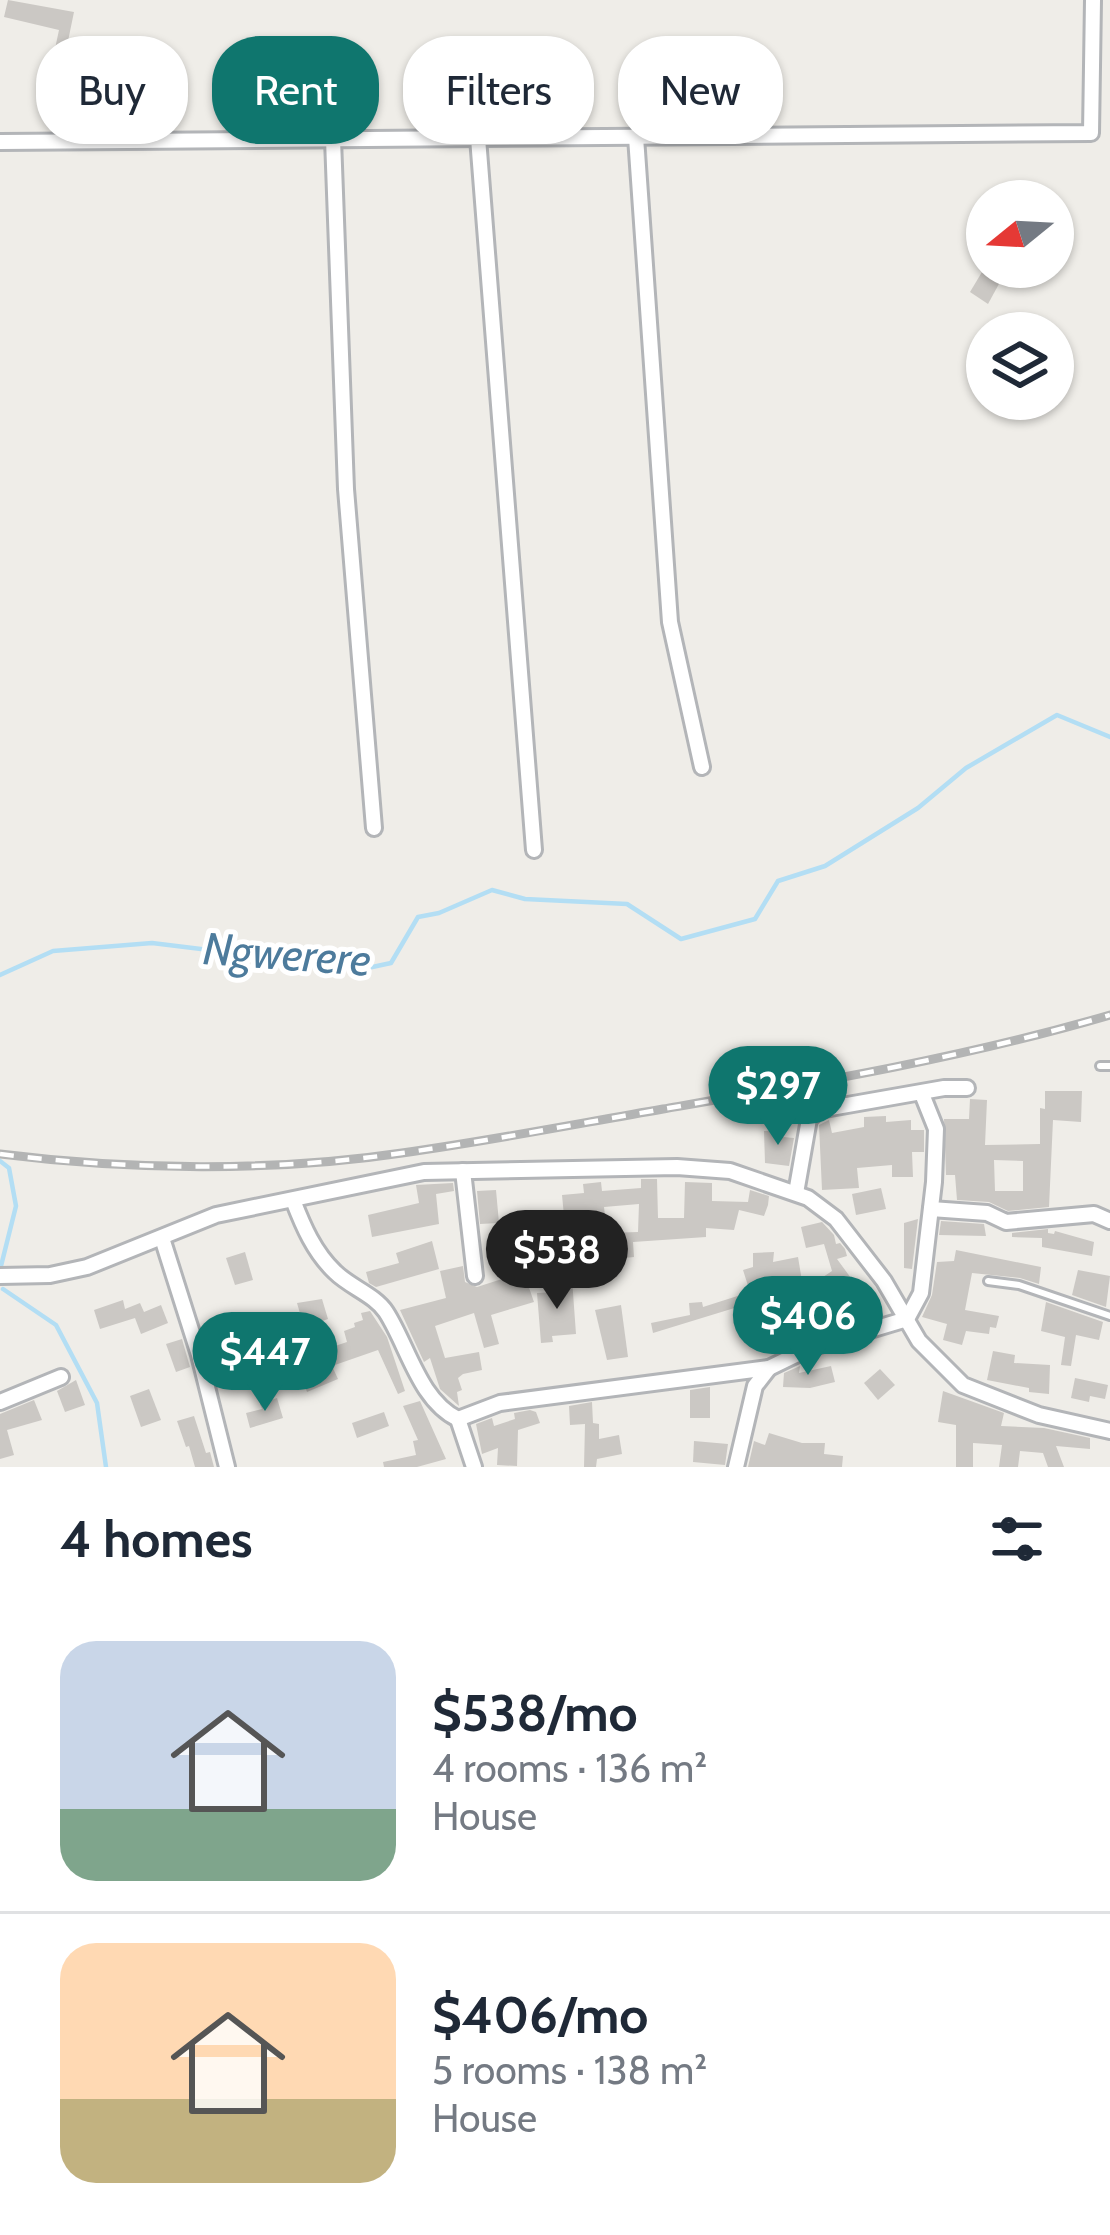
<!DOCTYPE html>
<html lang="en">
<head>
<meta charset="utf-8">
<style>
	:root { --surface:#fff; --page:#f6f6f7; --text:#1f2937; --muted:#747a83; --line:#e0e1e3; --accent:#0f766e }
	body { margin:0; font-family:Cabin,sans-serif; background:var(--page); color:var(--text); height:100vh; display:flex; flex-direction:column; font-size:45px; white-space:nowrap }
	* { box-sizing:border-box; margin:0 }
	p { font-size:39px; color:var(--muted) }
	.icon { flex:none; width:66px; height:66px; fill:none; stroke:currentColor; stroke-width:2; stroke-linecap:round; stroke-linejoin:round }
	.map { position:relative; height:1467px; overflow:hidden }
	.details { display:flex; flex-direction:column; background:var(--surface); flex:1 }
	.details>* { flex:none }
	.guide { position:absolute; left:36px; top:36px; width:1038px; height:108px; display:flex; gap:24px }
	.needle { width:78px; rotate:252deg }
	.tools { position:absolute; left:966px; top:180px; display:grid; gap:24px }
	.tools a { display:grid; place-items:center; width:108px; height:108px; border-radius:50%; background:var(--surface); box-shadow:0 3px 9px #0004; font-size:60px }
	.price { position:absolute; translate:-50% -102px; padding:0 27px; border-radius:42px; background:var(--accent); color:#fff; font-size:39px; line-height:78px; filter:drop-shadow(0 3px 6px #0008) }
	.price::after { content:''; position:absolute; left:50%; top:72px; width:36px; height:27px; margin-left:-18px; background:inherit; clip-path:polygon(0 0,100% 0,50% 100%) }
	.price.on { background:#222; color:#fff }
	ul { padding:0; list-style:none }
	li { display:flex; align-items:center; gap:36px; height:300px; padding:0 60px }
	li+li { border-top:3px solid var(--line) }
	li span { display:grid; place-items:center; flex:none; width:336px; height:240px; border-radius:36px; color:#555 }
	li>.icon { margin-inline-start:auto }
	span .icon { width:144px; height:144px; fill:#fffc; stroke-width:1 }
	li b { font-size:51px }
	h2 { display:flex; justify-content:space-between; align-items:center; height:144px; padding:0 60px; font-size:51px }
	.chip { padding:0 42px; border-radius:48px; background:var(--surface); box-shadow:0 3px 9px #0004; font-size:42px; line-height:108px }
	.chip.on { background:var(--accent); color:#fff }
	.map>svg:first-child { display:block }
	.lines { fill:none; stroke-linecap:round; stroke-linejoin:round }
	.stream { stroke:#b3def4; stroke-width:4.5 }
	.building { fill:#cbc8c4; fill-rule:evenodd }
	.service-casing { stroke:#b3b5b8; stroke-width:12 }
	.minor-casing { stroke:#b3b5b8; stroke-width:20 }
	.service { stroke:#fff; stroke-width:6 }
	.minor { stroke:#fff; stroke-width:14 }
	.rail-casing { stroke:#b3b4b4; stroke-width:9 }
	.rail { stroke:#fff; stroke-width:4.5; stroke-dasharray:14; stroke-linecap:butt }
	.labels { text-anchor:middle; stroke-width:10; stroke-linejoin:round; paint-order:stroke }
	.water-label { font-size:45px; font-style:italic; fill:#4d7b9c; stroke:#fff }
</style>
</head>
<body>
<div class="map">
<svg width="1110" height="1467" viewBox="0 0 1110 1467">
	<rect width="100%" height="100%" fill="#efede8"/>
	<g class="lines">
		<!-- stream -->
		<g class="stream">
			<polyline points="0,975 53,951 152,943 363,969 391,963 418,917 439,913 492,890 525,899 627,904 681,939 755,919 778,881 825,866 918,808 966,768 1057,715 1110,737"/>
			<polyline points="0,1161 9,1168 16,1206 1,1266"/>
			<polyline points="3,1289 56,1325 97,1403 106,1467"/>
		</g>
	</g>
	<!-- building -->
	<g class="building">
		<polygon points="8,0 74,12 61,75 50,72 59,30 4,17"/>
		<polygon points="982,272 1000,282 988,304 970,292"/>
		<path d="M 1045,1091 L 1082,1091 L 1081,1122 L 1053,1120 L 1049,1207 L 1008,1211 L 989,1202 L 957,1200 L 955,1175 L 946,1175 L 944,1119 L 969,1119 L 970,1099 L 987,1100 L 985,1145 L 1040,1144 L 1040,1108 L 1045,1109 ZM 994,1160 L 1023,1161 L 1023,1191 L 995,1191 Z"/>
		<polygon points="886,1116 886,1122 911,1120 911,1130 924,1130 924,1152 912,1152 913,1177 892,1177 892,1165 857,1168 859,1188 822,1190 819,1125 829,1120 832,1133 864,1127 864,1117"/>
		<polygon points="783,1130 783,1137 794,1138 789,1166 765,1163 764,1131"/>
		<path d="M 641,1179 L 657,1179 L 658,1218 L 684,1218 L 685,1182 L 712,1183 L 712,1201 L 748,1202 L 750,1190 L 769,1196 L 768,1205 L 764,1216 L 739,1210 L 734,1230 L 706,1228 L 706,1237 L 633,1242 L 634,1257 L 554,1265 L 551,1251 L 567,1247 L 562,1195 L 584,1193 L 583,1184 L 601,1182 L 602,1191 L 641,1188 ZM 639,1204 L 638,1232 L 607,1233 L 604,1207 Z"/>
		<polygon points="453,1183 454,1191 436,1194 439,1224 372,1237 368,1215 419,1203 416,1185"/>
		<polygon points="881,1188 886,1209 856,1215 852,1194"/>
		<polygon points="496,1190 499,1223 480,1224 477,1191"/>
		<polygon points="918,1219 912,1269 904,1268 904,1223"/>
		<polygon points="941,1221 984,1224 986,1236 939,1235"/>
		<polygon points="822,1222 834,1235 836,1244 840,1243 845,1249 847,1256 837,1259 870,1304 845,1322 817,1281 832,1271 824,1244 806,1248 801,1227"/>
		<polygon points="1048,1229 1048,1233 1054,1234 1055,1231 1094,1242 1092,1256 1042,1247 1042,1238 1012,1237 1012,1233"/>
		<polygon points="432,1241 439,1269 376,1287 369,1283 366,1272 399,1263 396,1253"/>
		<polygon points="956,1250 1041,1267 1039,1284 1020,1278 972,1273 965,1310 999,1316 996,1328 990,1327 989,1334 966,1331 962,1345 943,1340 947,1324 922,1317 932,1295 937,1262 954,1261"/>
		<polygon points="245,1252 253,1280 235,1285 226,1258"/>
		<polygon points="774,1252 773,1262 798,1257 804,1293 781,1305 788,1335 796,1332 799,1341 777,1352 769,1329 751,1335 741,1306 653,1333 651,1323 690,1315 689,1303 702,1302 703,1307 750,1292 743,1270 753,1267 753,1253"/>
		<polygon points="514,1258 520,1280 526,1279 534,1302 491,1315 499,1344 484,1348 474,1313 435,1326 445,1358 479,1352 482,1370 463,1374 458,1378 462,1390 457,1392 459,1406 440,1389 430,1358 424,1362 400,1310 446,1298 440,1271 463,1266 465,1282 477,1287 502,1279 497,1263"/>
		<polygon points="1078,1270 1110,1276 1106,1307 1072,1295"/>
		<polygon points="558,1278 572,1279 576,1334 552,1336 553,1342 541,1343 537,1293 556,1292"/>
		<polygon points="322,1299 328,1319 314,1324 323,1350 347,1342 344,1331 355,1327 354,1323 363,1320 361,1313 370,1311 387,1337 405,1391 398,1394 378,1350 332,1366 338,1379 307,1392 303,1381 292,1385 289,1375 315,1366 297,1303"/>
		<polygon points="123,1300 125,1309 140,1303 144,1312 161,1305 168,1323 141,1334 135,1318 100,1329 94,1310"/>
		<polygon points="1046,1302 1103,1322 1099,1340 1076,1335 1071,1366 1061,1365 1065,1337 1041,1331"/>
		<polygon points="621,1305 628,1357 607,1360 595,1310"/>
		<polygon points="182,1339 190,1367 176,1372 166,1344"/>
		<polygon points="993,1351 1015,1355 1014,1363 1050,1365 1049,1394 1029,1392 1029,1388 987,1380"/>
		<polygon points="800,1366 799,1373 831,1366 835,1382 810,1388 783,1387 784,1373"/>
		<polygon points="880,1369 895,1385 878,1400 864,1383"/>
		<polygon points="1075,1378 1108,1385 1105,1399 1090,1396 1089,1402 1071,1398"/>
		<polygon points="76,1380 85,1405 65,1412 57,1391"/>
		<polygon points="710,1387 710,1418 690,1418 690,1390"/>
		<polygon points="149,1389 161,1420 141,1427 130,1396"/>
		<polygon points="943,1391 1004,1413 1001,1426 1044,1428 1090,1438 1090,1449 1056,1446 1064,1467 1048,1467 1043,1453 1020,1451 1018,1467 999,1467 1002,1445 973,1443 973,1467 956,1467 956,1425 938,1422"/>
		<polygon points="277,1398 283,1418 250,1428 246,1413 262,1409 260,1404"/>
		<polygon points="34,1400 42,1420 7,1430 14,1455 0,1459 0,1414"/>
		<polygon points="420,1401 446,1459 417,1467 384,1467 383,1462 416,1455 413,1441 418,1440 403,1406"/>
		<polygon points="592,1402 593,1423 599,1424 599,1439 619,1435 622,1454 597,1459 596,1467 584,1467 585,1424 570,1425 569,1406"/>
		<polygon points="530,1410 536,1412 540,1423 518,1430 517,1466 497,1465 498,1448 482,1454 476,1424 492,1418 494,1426 515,1419 514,1413"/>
		<polygon points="384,1412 389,1426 357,1438 352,1423"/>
		<polygon points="194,1416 206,1453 210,1452 214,1467 195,1467 189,1446 186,1447 177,1421"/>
		<polygon points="769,1433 802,1443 825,1443 824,1454 843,1456 842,1467 748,1467 754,1441 765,1445"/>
		<polygon points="694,1441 728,1444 725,1465 693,1462"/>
	</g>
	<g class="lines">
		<!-- service casing -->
		<g class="service-casing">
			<g id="service">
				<polyline points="1100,1066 1110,1066"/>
				<polyline points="988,1281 1019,1285 1110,1316"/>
			</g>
		</g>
		<!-- minor casing -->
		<g class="minor-casing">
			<g id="minor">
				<polyline points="636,137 670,622 702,767"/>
				<polyline points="478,138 534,850"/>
				<polyline points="333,139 346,489 374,828"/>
				<polyline points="0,142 1091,133 1093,0"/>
				<polyline points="463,1171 475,1276"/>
				<polyline points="796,1193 809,1119 819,1110 944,1088 967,1088"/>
				<path d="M 293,1200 C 303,1226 314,1252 335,1272 C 350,1287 375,1295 386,1312 C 408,1346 419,1400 458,1419 L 500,1403 L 769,1368 L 810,1348 L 907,1319 L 921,1293 L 934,1182 L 936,1129 L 922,1094"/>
				<polyline points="931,1209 987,1213 1006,1222 1094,1214 1110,1221"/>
				<polyline points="162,1238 199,1355 227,1467"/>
				<polyline points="0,1276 50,1275 87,1267 216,1215 424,1172 677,1167 730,1171 808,1198 836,1219 884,1281 919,1341 963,1385 1039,1415 1110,1431"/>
				<polyline points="0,1402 61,1377"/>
				<polyline points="458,1419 474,1467"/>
				<polyline points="736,1467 755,1386 769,1368"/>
			</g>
		</g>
		<!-- service -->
		<use href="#service" class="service"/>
		<!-- minor -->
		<use href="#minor" class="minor"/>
		<!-- rail casing -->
		<g class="rail-casing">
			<path id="rail" d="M 0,1154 C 128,1170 274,1172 402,1153 C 489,1141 576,1124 663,1109 C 814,1083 963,1058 1110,1015"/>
		</g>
		<!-- rail -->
		<use href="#rail" class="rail"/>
	</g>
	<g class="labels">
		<!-- water labels -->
		<g class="water-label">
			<text transform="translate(287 954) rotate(4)" y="16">Ngwerere</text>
		</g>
	</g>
</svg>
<div class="tools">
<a><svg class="needle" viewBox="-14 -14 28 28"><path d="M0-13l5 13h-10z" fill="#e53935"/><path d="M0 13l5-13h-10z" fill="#747a83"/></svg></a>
<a><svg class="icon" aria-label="layers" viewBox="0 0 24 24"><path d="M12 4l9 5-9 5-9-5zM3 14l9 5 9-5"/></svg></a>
</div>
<b class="price" style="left:778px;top:1148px">$297</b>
<b class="price on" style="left:557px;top:1312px">$538</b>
<b class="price" style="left:808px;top:1378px">$406</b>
<b class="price" style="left:265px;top:1414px">$447</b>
<div class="guide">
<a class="chip">Buy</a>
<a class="chip on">Rent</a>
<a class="chip">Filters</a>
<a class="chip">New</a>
</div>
</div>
<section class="details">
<h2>4 homes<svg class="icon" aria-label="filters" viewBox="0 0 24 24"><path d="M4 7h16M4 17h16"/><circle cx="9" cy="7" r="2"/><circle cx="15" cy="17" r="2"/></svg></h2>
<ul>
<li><span style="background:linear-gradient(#c9d6e8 70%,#7fa58c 0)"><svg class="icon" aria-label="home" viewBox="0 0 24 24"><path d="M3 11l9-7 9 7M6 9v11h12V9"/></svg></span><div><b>$538/mo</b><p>4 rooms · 136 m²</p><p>House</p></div></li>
<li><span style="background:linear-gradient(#ffd9b3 65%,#c2b280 0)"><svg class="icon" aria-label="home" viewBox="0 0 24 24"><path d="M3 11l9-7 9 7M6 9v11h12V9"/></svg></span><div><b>$406/mo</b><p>5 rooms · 138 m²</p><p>House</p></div></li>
</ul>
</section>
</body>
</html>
